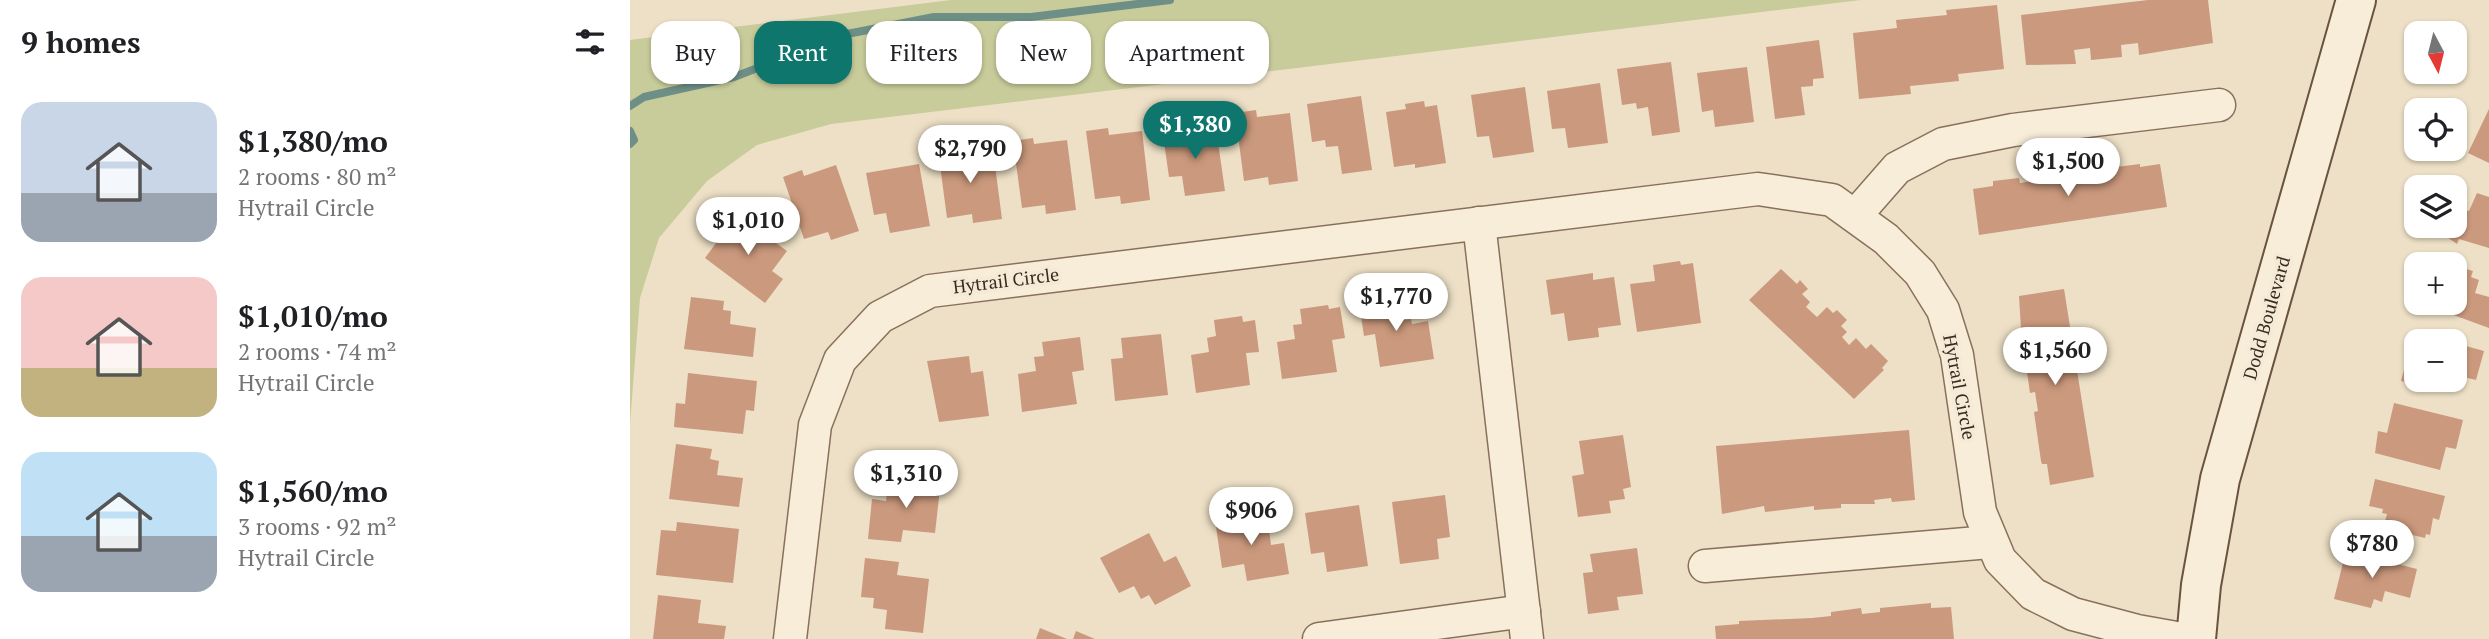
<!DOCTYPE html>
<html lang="en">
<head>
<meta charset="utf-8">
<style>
	:root { --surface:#fff; --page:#f2f2f2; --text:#202124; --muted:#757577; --accent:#0f766e }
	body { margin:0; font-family:"PT Serif",serif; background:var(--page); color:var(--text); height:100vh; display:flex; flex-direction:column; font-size:26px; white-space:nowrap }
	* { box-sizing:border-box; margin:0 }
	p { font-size:23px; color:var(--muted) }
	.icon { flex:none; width:38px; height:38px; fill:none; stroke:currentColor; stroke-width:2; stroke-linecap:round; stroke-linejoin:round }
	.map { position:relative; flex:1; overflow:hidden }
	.sheet { display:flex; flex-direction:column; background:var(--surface); width:630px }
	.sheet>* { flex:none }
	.banner { position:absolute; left:21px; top:21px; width:665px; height:63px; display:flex; gap:14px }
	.needle { width:46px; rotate:173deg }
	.fabs { position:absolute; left:1774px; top:21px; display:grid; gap:14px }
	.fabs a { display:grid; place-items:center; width:63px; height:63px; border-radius:14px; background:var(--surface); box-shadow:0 2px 5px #0004; font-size:35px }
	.price { position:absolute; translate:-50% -60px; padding:0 16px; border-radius:24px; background:#fff; color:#222; font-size:23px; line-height:46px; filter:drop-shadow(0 2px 4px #0008) }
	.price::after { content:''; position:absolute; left:50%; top:42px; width:21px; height:16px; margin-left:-10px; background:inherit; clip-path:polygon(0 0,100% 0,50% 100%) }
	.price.on { background:var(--accent); color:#fff }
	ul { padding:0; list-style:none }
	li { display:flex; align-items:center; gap:21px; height:175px; padding:0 21px }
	li span { display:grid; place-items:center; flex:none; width:196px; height:140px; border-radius:21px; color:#555 }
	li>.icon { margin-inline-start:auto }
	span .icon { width:84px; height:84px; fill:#fffc; stroke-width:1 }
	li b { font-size:30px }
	h2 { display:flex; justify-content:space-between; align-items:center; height:84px; padding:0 21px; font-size:30px }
	.tag { padding:0 24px; border-radius:21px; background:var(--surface); box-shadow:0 2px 5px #0004; font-size:24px; line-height:63px }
	.tag.on { background:var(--accent); color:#fff }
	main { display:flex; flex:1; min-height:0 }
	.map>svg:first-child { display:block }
	.green { fill:#c8cb9a }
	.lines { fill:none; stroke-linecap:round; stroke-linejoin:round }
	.stream { stroke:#6e8f86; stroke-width:8 }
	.building { fill:#cb997d }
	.minor-casing { stroke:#88715c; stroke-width:35 }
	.secondary-casing { stroke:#6a533f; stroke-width:42 }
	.minor { stroke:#f8edd9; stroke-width:32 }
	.secondary { stroke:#f8edd9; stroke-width:38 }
	.labels { text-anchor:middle; stroke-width:7; stroke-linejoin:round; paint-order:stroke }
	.street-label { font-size:18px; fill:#392b20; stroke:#f5ead6 }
</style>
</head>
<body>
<main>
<section class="sheet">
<h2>9 homes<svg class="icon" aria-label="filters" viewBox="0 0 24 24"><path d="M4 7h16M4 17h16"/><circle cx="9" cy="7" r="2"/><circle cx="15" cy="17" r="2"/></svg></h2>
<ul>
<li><span style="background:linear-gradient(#c9d6e8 65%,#9aa5b1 0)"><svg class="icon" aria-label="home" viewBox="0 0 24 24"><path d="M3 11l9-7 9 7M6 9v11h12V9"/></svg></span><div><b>$1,380/mo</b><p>2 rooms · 80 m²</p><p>Hytrail Circle</p></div></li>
<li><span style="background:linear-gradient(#f6c9c9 65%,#c2b280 0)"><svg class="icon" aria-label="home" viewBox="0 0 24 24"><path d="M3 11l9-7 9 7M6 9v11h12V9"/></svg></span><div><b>$1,010/mo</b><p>2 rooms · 74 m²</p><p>Hytrail Circle</p></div></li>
<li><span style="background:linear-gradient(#bfe0f5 60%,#9aa5b1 0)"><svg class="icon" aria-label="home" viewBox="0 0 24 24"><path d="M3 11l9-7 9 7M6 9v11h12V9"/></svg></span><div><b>$1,560/mo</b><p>3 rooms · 92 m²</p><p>Hytrail Circle</p></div></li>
</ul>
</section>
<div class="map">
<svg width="1859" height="639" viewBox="0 0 1859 639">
	<rect width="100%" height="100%" fill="#ede0c6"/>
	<!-- green -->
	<polygon class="green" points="321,0 1231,0 201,124 127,145 77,181 29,238 10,298 0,423 0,40"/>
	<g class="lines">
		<!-- stream -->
		<g class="stream">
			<polyline points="0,106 14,97 104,77 217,34 304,17 401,17 540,0"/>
			<polyline points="0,131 4,140 0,144"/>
		</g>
	</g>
	<!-- building -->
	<g class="building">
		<polygon points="1518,0 1578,0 1583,43 1509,55 1508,43 1491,45 1492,57 1461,60 1460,48 1444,50 1446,64 1396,65 1391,15"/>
		<polygon points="1367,5 1374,69 1328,74 1329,81 1280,86 1281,94 1229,99 1223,33 1267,28 1266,20 1317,15 1316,10"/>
		<polygon points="1189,40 1194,78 1183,79 1183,86 1171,87 1175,115 1145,119 1136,47"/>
		<polygon points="1041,62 1050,132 1022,136 1018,107 1007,109 1006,103 992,105 987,69"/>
		<polygon points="1117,67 1124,122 1085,127 1083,110 1072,112 1067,73"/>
		<polygon points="970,83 978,143 938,148 935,128 922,129 917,91"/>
		<polygon points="895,87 904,152 863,158 859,136 847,137 841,95"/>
		<polygon points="731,96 742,170 712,174 708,146 696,147 695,140 682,142 677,104"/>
		<polygon points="794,101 795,107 807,105 816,163 785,168 785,164 764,167 756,112 776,109 775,104"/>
		<polygon points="1859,109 1859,163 1838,153"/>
		<polygon points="626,110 627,117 660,113 668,181 639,185 638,177 614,181 605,113"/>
		<polygon points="478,128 479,135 512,131 520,200 491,204 490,196 465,199 456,131"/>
		<polygon points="586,128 595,191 555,196 552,176 539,177 533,135"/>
		<polygon points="403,138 404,144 437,140 446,210 416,214 415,205 392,208 383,141"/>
		<polygon points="329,147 330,154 363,150 372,219 343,223 342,214 317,218 308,150"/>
		<polygon points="289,164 300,226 260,233 256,213 244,215 236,173"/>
		<polygon points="1510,164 1510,167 1530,164 1537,207 1349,235 1343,189 1363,186 1363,181 1389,178 1390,183 1408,180 1407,177 1413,176"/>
		<polygon points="206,165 229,231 201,240 198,232 174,239 153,177 172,170 174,176"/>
		<polygon points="1847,193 1859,197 1859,248 1829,239 1827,244 1814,235 1816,226 1825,226 1825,207 1839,211"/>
		<polygon points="102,211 157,251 142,271 153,279 135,303 75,258 95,231 90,228"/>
		<polygon points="1050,261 1051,265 1063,263 1071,323 1007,332 1000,284 1025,281 1023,265"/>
		<polygon points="1825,266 1843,271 1841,277 1849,280 1845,293 1859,297 1859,328 1796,305 1797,303 1825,303"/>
		<polygon points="1151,269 1167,284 1170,280 1178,289 1172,294 1180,302 1176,307 1187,317 1197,307 1203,313 1207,310 1217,320 1211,326 1217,332 1212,337 1219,345 1226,338 1236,349 1241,344 1258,361 1252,368 1254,370 1224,399 1119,300"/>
		<polygon points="963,273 963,280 984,277 991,325 968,328 969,337 938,341 934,313 921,315 916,280"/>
		<polygon points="1434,289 1464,477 1420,485 1417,464 1412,464 1411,461 1404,412 1408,411 1405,392 1400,393 1396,365 1399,365 1396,346 1392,346 1389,296"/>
		<polygon points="61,297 94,301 93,310 101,311 100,324 126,328 123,357 54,349"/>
		<polygon points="770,297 773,320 781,319 782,324 798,321 804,359 750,367 745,334 734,336 729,303"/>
		<polygon points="698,305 699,309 710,307 715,338 702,340 707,372 652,379 647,342 665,339 663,325 672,324 670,309"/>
		<polygon points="612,316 613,322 625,320 629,352 616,353 620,385 566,393 561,355 579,352 577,338 586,336 584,320"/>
		<polygon points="1784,332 1815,340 1787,341 1787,380 1810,380 1807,391 1771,381"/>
		<polygon points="531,334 538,395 485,401 481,359 493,358 491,338"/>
		<polygon points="450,337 454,370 442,372 447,404 392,412 388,374 406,371 404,357 414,356 412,342"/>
		<polygon points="1825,343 1854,351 1846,380 1825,375"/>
		<polygon points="339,356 341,373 353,371 359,416 309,422 297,361"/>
		<polygon points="58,373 127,381 124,411 116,410 113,434 44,427 46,403 55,404"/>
		<polygon points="1764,403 1833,420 1826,449 1816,447 1810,470 1745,453 1748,431 1757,433"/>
		<polygon points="1279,430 1285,500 1262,502 1261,498 1244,500 1245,504 1211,504 1211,508 1184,510 1184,506 1135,512 1134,506 1092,514 1086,446"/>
		<polygon points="993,435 1001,487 993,489 995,499 979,501 981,513 948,517 942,476 954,474 949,441"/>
		<polygon points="46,444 82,449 80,459 89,461 87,475 113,478 109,507 39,499"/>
		<polygon points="274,476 311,480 305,533 273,530 271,542 238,539 242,499 256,501 257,492 272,494"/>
		<polygon points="1745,479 1815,496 1809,520 1803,518 1800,535 1796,534 1795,538 1753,528 1757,514 1752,513 1753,509 1739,506"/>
		<polygon points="815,495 820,537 807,539 809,559 770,564 762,502"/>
		<polygon points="729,505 738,566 697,572 694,552 681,554 675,513"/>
		<polygon points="637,513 641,545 654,543 659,574 617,581 614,564 592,568 585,520"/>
		<polygon points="47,522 109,529 103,583 26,575 31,530 46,531"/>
		<polygon points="519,533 534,562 546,556 561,586 525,605 519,595 511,599 504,586 489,593 470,558"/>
		<polygon points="1007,548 1013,594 987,597 989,610 958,614 953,573 963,572 960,554"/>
		<polygon points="1716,551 1787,569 1780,598 1755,591 1752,602 1744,599 1741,608 1704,599"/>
		<polygon points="235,558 269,562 267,575 299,579 293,633 255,629 257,610 243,608 244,598 231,597"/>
		<polygon points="28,595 71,600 68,623 96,626 94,639 23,639"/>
		<polygon points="1301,603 1301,608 1321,607 1324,639 1086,639 1085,626 1109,624 1109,621 1182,618 1201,616 1201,612 1231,608 1232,614 1250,612 1250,608"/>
		<polygon points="410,628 437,639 406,639"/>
		<polygon points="446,631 465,639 443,639"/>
	</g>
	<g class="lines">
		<!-- minor casing -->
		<g class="minor-casing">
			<g id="minor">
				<polyline points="1225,216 1267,168 1313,144 1383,130 1589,105"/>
				<polyline points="849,223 897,639"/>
				<polyline points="1075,566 1360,542"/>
				<polyline points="160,639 185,425 210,360 250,317 300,291 1128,189 1202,200 1256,239 1290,273 1313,310 1327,355 1350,512 1370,560 1403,594 1443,614 1507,631 1552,639"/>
				<polyline points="689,639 894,611"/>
			</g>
		</g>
		<!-- secondary casing -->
		<g class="secondary-casing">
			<polyline id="secondary" points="1566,639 1571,585 1590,479 1726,0"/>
		</g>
		<!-- minor -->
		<use href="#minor" class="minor"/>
		<!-- secondary -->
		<use href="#secondary" class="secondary"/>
	</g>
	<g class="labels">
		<!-- street labels -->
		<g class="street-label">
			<text transform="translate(376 281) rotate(-7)" y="6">Hytrail Circle</text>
			<text transform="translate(1637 318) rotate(-74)" y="6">Dodd Boulevard</text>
			<text transform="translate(1329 387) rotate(79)" y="6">Hytrail Circle</text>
		</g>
	</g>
</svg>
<div class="fabs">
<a><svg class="needle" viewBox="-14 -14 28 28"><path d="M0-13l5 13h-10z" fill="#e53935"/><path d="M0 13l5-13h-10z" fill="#757577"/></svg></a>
<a><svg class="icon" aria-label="locate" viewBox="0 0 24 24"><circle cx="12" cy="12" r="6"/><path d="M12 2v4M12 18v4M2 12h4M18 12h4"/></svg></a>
<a><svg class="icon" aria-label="layers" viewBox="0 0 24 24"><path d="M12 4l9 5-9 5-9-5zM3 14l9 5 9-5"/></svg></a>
<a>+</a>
<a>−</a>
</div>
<b class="price on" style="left:565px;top:161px">$1,380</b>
<b class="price" style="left:340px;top:185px">$2,790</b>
<b class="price" style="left:1438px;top:198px">$1,500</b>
<b class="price" style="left:118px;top:257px">$1,010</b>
<b class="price" style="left:766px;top:333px">$1,770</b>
<b class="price" style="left:1425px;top:387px">$1,560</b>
<b class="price" style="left:276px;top:510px">$1,310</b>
<b class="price" style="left:621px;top:547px">$906</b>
<b class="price" style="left:1742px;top:580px">$780</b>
<div class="banner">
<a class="tag">Buy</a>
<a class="tag on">Rent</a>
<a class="tag">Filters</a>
<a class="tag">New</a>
<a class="tag">Apartment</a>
</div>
</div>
</main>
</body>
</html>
